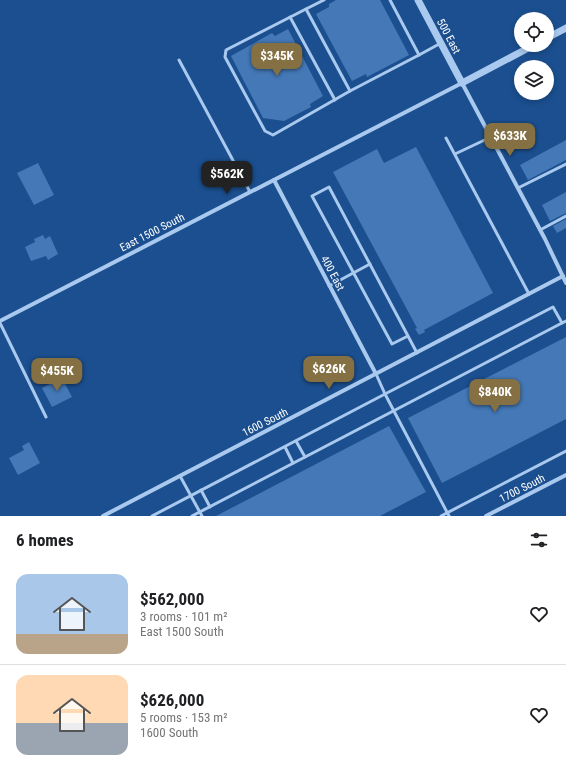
<!DOCTYPE html>
<html lang="en">
<head>
<meta charset="utf-8">
<style>
	:root { --surface:#fff; --page:#f2f2f2; --text:#202124; --muted:#757577; --line:#e0e0e0; --accent:#847042 }
	body { margin:0; font-family:"Roboto Condensed",sans-serif; background:var(--page); color:var(--text); height:100vh; display:flex; flex-direction:column; font-size:15px; white-space:nowrap }
	* { box-sizing:border-box; margin:0 }
	p { font-size:13px; color:var(--muted) }
	.icon { flex:none; width:22px; height:22px; fill:none; stroke:currentColor; stroke-width:2; stroke-linecap:round; stroke-linejoin:round }
	.map { position:relative; height:516px; overflow:hidden }
	.drawer { display:flex; flex-direction:column; background:var(--surface); flex:1 }
	.drawer>* { flex:none }
	.fabs { position:absolute; left:514px; top:12px; display:grid; gap:8px }
	.fabs a { display:grid; place-items:center; width:40px; height:40px; border-radius:50%; background:var(--surface); box-shadow:0 2px 6px #0003; font-size:20px }
	.price { position:absolute; translate:-50% -34px; padding:0 9px; border-radius:8px; background:var(--accent); color:#fff; font-size:13px; line-height:26px; filter:drop-shadow(0 1px 2px #0008) }
	.price::after { content:''; position:absolute; left:50%; top:24px; width:12px; height:9px; margin-left:-6px; background:inherit; clip-path:polygon(0 0,100% 0,50% 100%) }
	.price.on { background:#222; color:#fff }
	ul { padding:0; list-style:none }
	li { display:flex; align-items:center; gap:12px; height:100px; padding:0 16px }
	li+li { border-top:1px solid var(--line) }
	li span { display:grid; place-items:center; flex:none; width:112px; height:80px; border-radius:12px; color:#555 }
	li>.icon { margin-inline-start:auto }
	span .icon { width:48px; height:48px; fill:#fffc; stroke-width:1 }
	li b { font-size:17px }
	h2 { display:flex; justify-content:space-between; align-items:center; height:48px; padding:0 16px; font-size:17px }
	.map>svg:first-child { display:block }
	.building { fill:#4478b7 }
	.lines { fill:none; stroke-linecap:round; stroke-linejoin:round }
	.service { stroke:#a9c9ee; stroke-width:3 }
	.minor { stroke:#a9c9ee; stroke-width:4 }
	.tertiary { stroke:#a9c9ee; stroke-width:7 }
	.labels { text-anchor:middle; stroke-width:3.5; stroke-linejoin:round; paint-order:stroke }
	.street-label { font-size:11px; fill:#fff; stroke:#1b4f8f }
</style>
</head>
<body>
<div class="map">
<svg width="566" height="516" viewBox="0 0 566 516">
	<rect width="100%" height="100%" fill="#1b4f8f"/>
	<!-- building -->
	<g class="building">
		<polygon points="336,0 380,0 409,55 367,77 366,74 352,81 316,14 329,7 329,4"/>
		<polygon points="288,29 323,96 310,104 311,107 284,121 263,118 231,56 272,33 275,36"/>
		<polygon points="566,140 566,160 528,180 520,165"/>
		<polygon points="416,147 493,293 424,330 425,332 419,335 415,329 417,328 333,172 377,149 384,163"/>
		<polygon points="38,163 54,195 34,205 17,173"/>
		<polygon points="566,192 566,213 550,221 542,205"/>
		<polygon points="566,219 566,228 557,233 553,226"/>
		<polygon points="43,235 45,239 50,236 58,254 48,260 46,256 31,261 25,247 35,242 34,239"/>
		<polygon points="566,337 566,419 442,483 408,418"/>
		<polygon points="62,378 72,397 52,407 42,388"/>
		<polygon points="389,426 426,492 380,516 216,516"/>
		<polygon points="29,442 40,463 18,475 9,458 24,450 22,446"/>
	</g>
	<g class="lines">
		<!-- service -->
		<g class="service">
			<polyline points="324,0 306,9 350,91 419,55"/>
			<polyline points="390,0 419,55 441,43"/>
			<polyline points="306,9 226,50 225,57 265,131 273,135 350,91"/>
			<polyline points="290,17 335,100"/>
			<polyline points="179,60 250,192"/>
			<polyline points="446,138 529,294"/>
			<polyline points="455,154 491,137"/>
			<polyline points="518,188 566,164"/>
			<polyline points="540,230 566,216"/>
			<polyline points="329,286 370,264"/>
			<polyline points="0,323 46,417"/>
			<polyline points="408,336 392,344 312,196 329,187 417,353"/>
			<polyline points="296,441 305,457"/>
			<polyline points="285,447 293,463"/>
			<polyline points="180,476 202,516"/>
			<polyline points="201,490 210,507"/>
			<polyline points="152,516 385,394 376,374"/>
			<polyline points="192,516 562,323"/>
			<polyline points="441,516 566,451"/>
			<polyline points="449,516 385,394 553,307 562,323 566,321"/>
		</g>
		<!-- minor -->
		<g class="minor">
			<polyline points="274,180 376,374"/>
			<polyline points="0,321 462,83 545,239 566,283"/>
			<polyline points="103,516 563,276"/>
			<polyline points="486,516 566,475"/>
		</g>
		<!-- tertiary -->
		<g class="tertiary">
			<polyline points="418,0 462,83 534,45"/>
			<polyline points="547,38 566,28"/>
		</g>
	</g>
	<g class="labels">
		<!-- street labels -->
		<g class="street-label">
			<text transform="translate(449 36) rotate(62)" y="4">500 East</text>
			<text transform="translate(152 232) rotate(-27)" y="4">East 1500 South</text>
			<text transform="translate(333 273) rotate(62)" y="4">400 East</text>
			<text transform="translate(265 422) rotate(-27)" y="4">1600 South</text>
			<text transform="translate(522 488) rotate(-27)" y="4">1700 South</text>
		</g>
	</g>
</svg>
<div class="fabs">
<a><svg class="icon" aria-label="locate" viewBox="0 0 24 24"><circle cx="12" cy="12" r="6"/><path d="M12 2v4M12 18v4M2 12h4M18 12h4"/></svg></a>
<a><svg class="icon" aria-label="layers" viewBox="0 0 24 24"><path d="M12 4l9 5-9 5-9-5zM3 14l9 5 9-5"/></svg></a>
</div>
<b class="price" style="left:277px;top:77px">$345K</b>
<b class="price" style="left:510px;top:157px">$633K</b>
<b class="price on" style="left:227px;top:195px">$562K</b>
<b class="price" style="left:329px;top:390px">$626K</b>
<b class="price" style="left:57px;top:392px">$455K</b>
<b class="price" style="left:495px;top:413px">$840K</b>
</div>
<section class="drawer">
<h2>6 homes<svg class="icon" aria-label="filters" viewBox="0 0 24 24"><path d="M4 7h16M4 17h16"/><circle cx="9" cy="7" r="2"/><circle cx="15" cy="17" r="2"/></svg></h2>
<ul>
<li><span style="background:linear-gradient(#a9c7e8 75%,#b9a48a 0)"><svg class="icon" aria-label="home" viewBox="0 0 24 24"><path d="M3 11l9-7 9 7M6 9v11h12V9"/></svg></span><div><b>$562,000</b><p>3 rooms · 101 m²</p><p>East 1500 South</p></div><svg class="icon" aria-label="heart" viewBox="0 0 24 24"><path d="M12 20l-8-8c-3-5 5-10 8-4 3-6 11-1 8 4z"/></svg></li>
<li><span style="background:linear-gradient(#ffd9b3 60%,#9aa5b1 0)"><svg class="icon" aria-label="home" viewBox="0 0 24 24"><path d="M3 11l9-7 9 7M6 9v11h12V9"/></svg></span><div><b>$626,000</b><p>5 rooms · 153 m²</p><p>1600 South</p></div><svg class="icon" aria-label="heart" viewBox="0 0 24 24"><path d="M12 20l-8-8c-3-5 5-10 8-4 3-6 11-1 8 4z"/></svg></li>
</ul>
</section>
</body>
</html>
